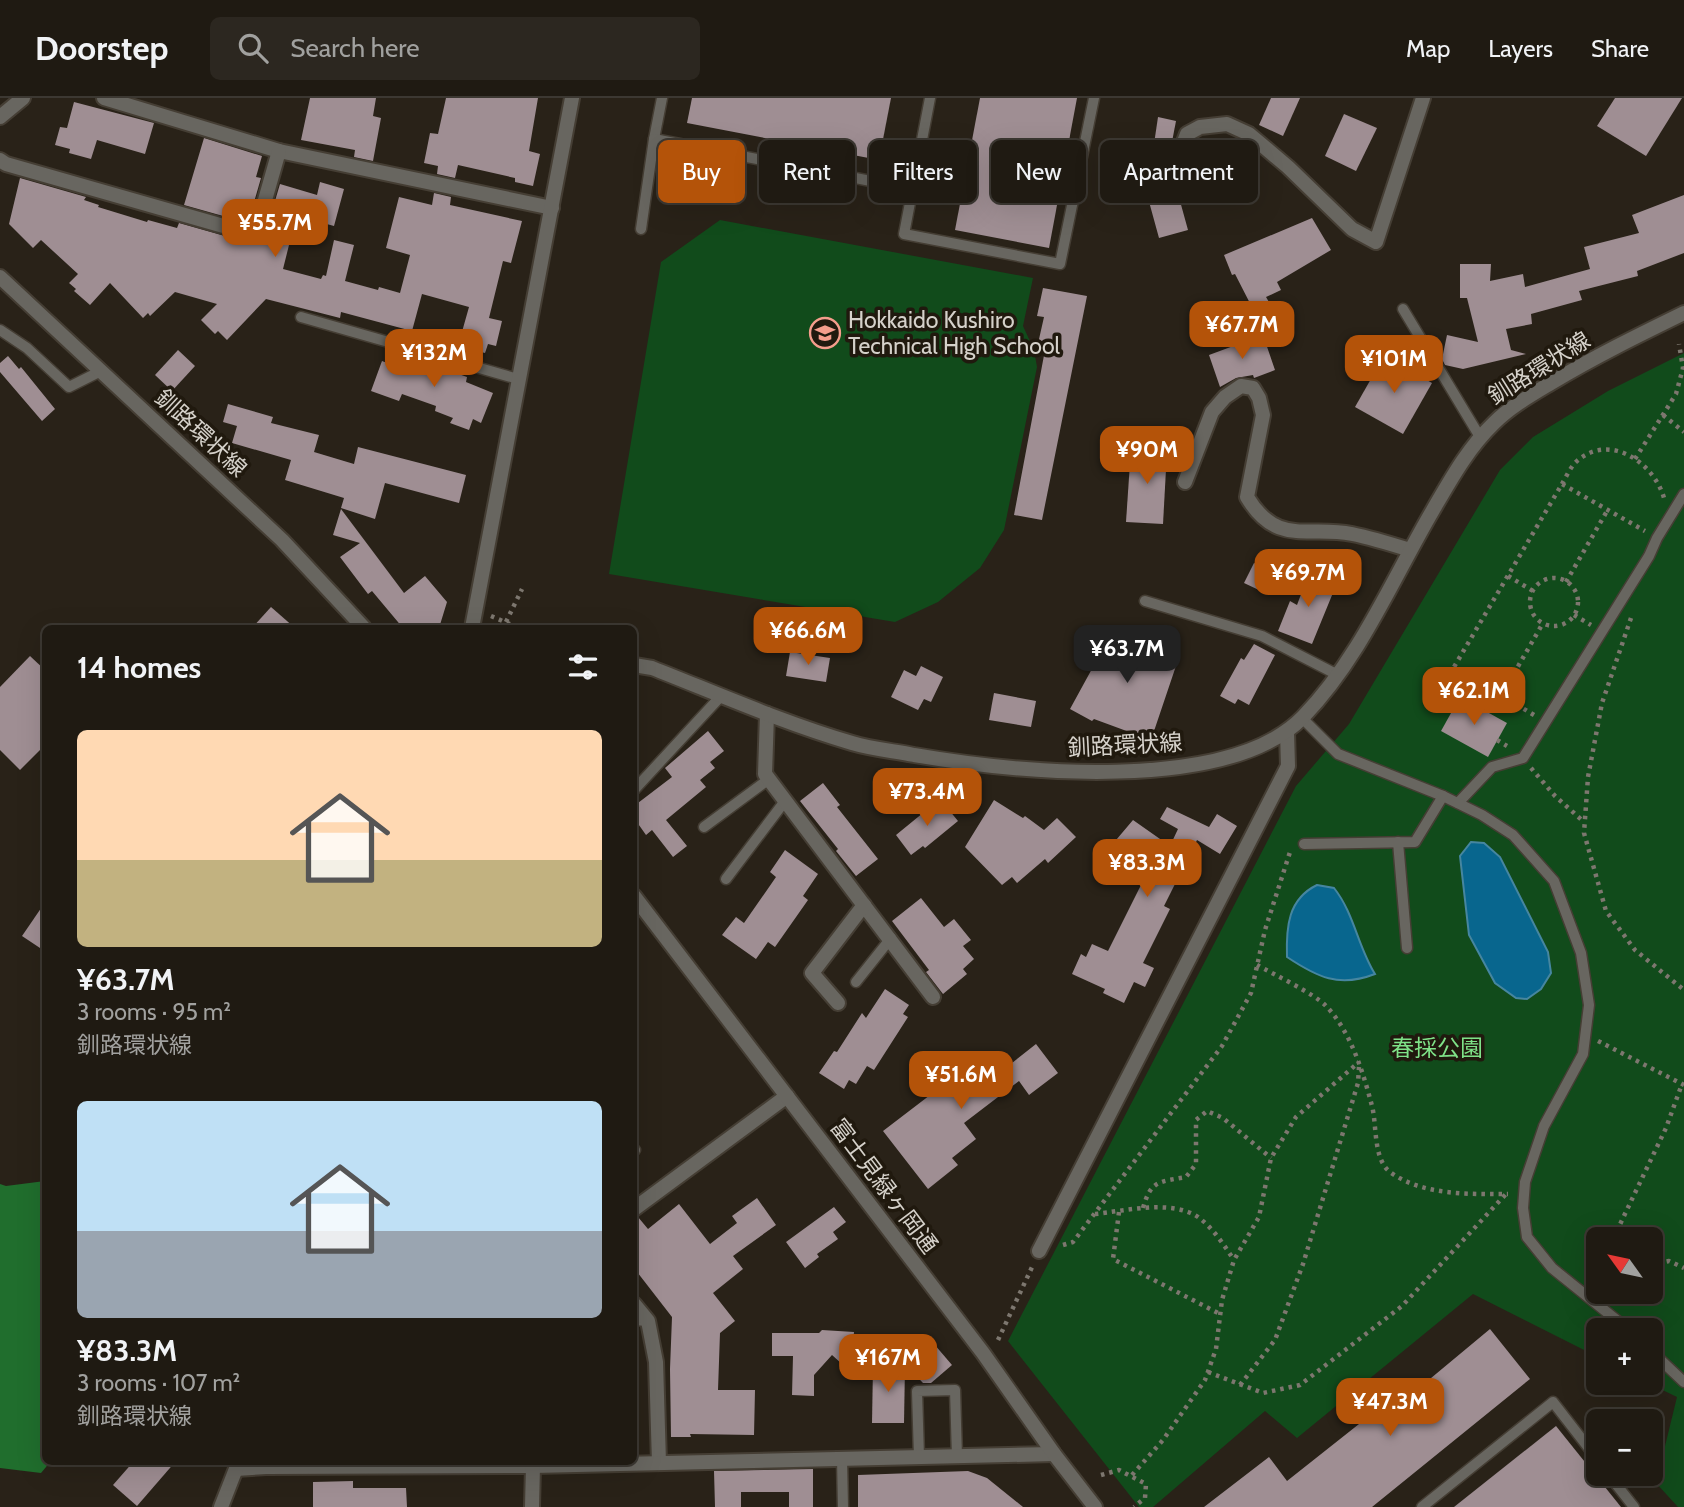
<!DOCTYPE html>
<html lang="en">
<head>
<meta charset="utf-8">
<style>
	:root { --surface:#1f1a12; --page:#2c2720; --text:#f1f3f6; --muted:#a1a19f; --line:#3c3832; --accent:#b45309 }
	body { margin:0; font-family:Cabin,"Noto Sans JP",sans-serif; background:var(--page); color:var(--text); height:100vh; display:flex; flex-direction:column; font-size:26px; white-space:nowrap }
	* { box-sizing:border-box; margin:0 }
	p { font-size:23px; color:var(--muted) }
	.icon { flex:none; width:38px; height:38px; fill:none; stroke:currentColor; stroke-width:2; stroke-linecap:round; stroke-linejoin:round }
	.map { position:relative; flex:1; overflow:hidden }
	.sheet { position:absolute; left:42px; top:527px; width:595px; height:840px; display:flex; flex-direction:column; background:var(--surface); border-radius:10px; box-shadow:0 7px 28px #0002,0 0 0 2px var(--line) }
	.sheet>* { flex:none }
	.guide { position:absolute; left:658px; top:42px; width:665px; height:63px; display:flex; gap:14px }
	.needle { width:46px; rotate:303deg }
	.tools { position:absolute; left:1586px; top:1129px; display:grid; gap:14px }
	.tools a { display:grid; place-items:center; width:77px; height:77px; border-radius:10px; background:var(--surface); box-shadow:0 7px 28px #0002,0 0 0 2px var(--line); font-size:35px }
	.price { position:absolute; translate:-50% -60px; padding:0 16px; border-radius:14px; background:var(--accent); color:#fff; font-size:23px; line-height:46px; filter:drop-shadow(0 2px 4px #0008) }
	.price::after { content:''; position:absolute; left:50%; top:42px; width:21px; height:16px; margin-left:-10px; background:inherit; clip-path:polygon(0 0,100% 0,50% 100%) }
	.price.selected { background:#222; color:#fff }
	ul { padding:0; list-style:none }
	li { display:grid; align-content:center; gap:14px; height:371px; padding:0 35px }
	li span { display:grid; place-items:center; height:217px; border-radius:10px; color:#555 }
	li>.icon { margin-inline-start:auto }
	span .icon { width:126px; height:126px; fill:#fffc; stroke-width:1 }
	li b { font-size:30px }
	h2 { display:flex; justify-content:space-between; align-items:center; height:84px; padding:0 35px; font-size:30px }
	.tag { padding:0 24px; border-radius:10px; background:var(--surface); box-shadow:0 7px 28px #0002,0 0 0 2px var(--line); font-size:24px; line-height:63px }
	.tag.selected { background:var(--accent); color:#fff }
	header { display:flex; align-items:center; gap:42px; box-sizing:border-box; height:98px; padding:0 35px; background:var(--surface); border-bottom:2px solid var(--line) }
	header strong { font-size:33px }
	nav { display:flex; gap:38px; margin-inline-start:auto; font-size:24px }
	.search { width:490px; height:63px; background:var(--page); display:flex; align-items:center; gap:18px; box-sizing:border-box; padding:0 24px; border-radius:10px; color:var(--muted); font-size:26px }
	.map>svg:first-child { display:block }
	.green { fill:#114b1b; fill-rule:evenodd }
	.forest { fill:#206e2d }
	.water { fill:#08668e; stroke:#4686a0; stroke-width:2 }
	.building { fill:#9f8e93 }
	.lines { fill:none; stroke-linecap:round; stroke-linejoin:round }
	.service-casing { stroke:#453e34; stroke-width:13 }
	.minor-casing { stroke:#453e34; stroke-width:18 }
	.tertiary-casing { stroke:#453e34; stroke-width:18 }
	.path { stroke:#7d776f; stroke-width:4.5; stroke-dasharray:3.5 5; stroke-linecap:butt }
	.service { stroke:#686660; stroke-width:10 }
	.minor { stroke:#686660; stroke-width:14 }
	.tertiary { stroke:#686660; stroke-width:14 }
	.labels { text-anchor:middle; stroke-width:7; stroke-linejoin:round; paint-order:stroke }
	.poi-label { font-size:23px; fill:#d5d1ca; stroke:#20190e; text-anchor:start }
	.street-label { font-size:23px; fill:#d5d1ca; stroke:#20190e }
	.park-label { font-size:23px; fill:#7fe288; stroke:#20190e }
</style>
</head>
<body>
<header>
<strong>Doorstep</strong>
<div class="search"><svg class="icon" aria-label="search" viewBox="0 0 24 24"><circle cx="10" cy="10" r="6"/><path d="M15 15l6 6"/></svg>Search here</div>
<nav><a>Map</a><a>Layers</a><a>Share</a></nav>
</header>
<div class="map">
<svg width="1684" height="1409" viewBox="0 0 1684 1409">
	<rect width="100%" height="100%" fill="#292218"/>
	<!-- green -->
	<g class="green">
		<polygon points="720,122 1033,180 1023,228 1034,252 1037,269 1004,432 980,470 938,504 895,524 609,476 661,164"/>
		<path d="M 1684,255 L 1684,1409 L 1678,1409 L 1656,1385 L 1677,1299 L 1648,1285 L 1650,1284 L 1650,1232 L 1598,1232 L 1598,1259 L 1473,1196 L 1297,1340 L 1265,1313 L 1153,1409 L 1139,1409 L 1008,1243 L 1296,688 L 1349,626 L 1500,372 L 1533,339 L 1608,293 ZM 1598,1141 L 1650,1141 L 1650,1194 L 1598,1194 Z"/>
	</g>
	<!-- forest -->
	<polygon class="forest" points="45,1083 46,1363 51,1363 41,1375 0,1370 0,1086 6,1088"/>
	<!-- water -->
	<g class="water">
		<polygon points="1471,744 1484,745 1500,759 1548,854 1551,875 1541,891 1527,901 1516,900 1495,885 1469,837 1460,758"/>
		<path d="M 1317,787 L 1334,790 C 1354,815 1358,849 1375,876 C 1339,890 1317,879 1287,859 C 1286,829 1288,801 1317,787 Z"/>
	</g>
	<!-- building -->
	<g class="building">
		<polygon points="310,0 376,0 373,18 381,20 373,63 354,59 355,52 301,42"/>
		<polygon points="446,0 538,0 529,53 540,56 533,88 515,84 515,80 458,67 455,80 437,76 438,68 424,65 430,35 438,36"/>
		<polygon points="692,0 891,0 879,62 687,25"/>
		<polygon points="980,0 1077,0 1049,150 955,132"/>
		<polygon points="1271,0 1300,0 1283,38 1259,27"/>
		<polygon points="1615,0 1682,0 1646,58 1597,28"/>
		<polygon points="74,4 154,25 145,56 97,42 91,61 69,55 70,51 55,47 60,29 67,30"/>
		<polygon points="1344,16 1377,30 1356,73 1325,58"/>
		<polygon points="1158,19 1176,23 1171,49 1154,46"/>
		<polygon points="204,40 262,58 256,79 261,80 248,125 184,107"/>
		<polygon points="20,80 86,99 84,102 99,107 98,109 147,124 148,122 177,130 179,125 253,146 258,146 264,140 280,86 317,97 320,84 344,91 334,128 301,119 297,132 293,131 283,171 321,181 323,177 326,178 334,142 354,147 345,183 378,192 379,189 400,195 410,157 386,150 399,99 432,107 434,95 451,99 450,107 522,123 511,165 503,163 489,220 502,223 496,248 488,246 485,255 458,248 469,209 422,196 412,233 341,214 340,220 266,201 227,242 218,233 215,236 201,222 217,206 175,194 150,218 148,215 143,220 110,185 90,207 74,193 76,191 69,185 78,176 41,142 33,150 9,126"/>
		<polygon points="1174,93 1176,104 1180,103 1188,132 1159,140 1148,100"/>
		<polygon points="1684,97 1684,155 1637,173 1638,178 1579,193 1582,202 1531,216 1532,226 1506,231 1511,252 1526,256 1463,271 1445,267 1442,261 1447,237 1478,244 1467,200 1460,200 1460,166 1491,166 1490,183 1523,176 1525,189 1590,171 1584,149 1639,135 1632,117"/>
		<polygon points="1312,120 1331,152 1277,184 1281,192 1266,199 1273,211 1257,219 1235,176 1232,177 1224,157"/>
		<polygon points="1043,190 1087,198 1042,422 1014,417 1045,252 1037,250 1044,219 1037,218"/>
		<polygon points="1263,237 1275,272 1254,280 1253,277 1236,280 1220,289 1209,257"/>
		<polygon points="178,252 195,268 172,293 155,277"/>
		<polygon points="400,255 467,279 466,284 493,295 481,325 473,321 469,332 450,325 453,320 435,313 436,308 402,296 399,303 371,293 382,263 395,268"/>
		<polygon points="8,258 19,271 21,269 55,311 42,323 0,274 0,265"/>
		<polygon points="1384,258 1432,285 1403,336 1355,309"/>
		<polygon points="228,306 273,319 271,325 319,337 314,354 354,366 358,349 466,377 459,405 385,385 375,421 341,410 344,400 285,382 291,362 232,345 237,328 223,324"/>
		<polygon points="1131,350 1167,353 1163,426 1126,424"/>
		<polygon points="341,411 404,495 425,478 447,504 439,530 403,530 372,493 368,496 340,459 360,445 333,437"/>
		<polygon points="1254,465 1271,473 1261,493 1244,485"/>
		<polygon points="1309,475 1337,485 1312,546 1278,533 1290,503 1297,507"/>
		<polygon points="271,509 295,530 252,530"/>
		<polygon points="1106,530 1143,542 1141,547 1179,559 1151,642 1094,621 1092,623 1070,611 1099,558 1097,557"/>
		<polygon points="1254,546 1275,557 1249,607 1238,601 1235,606 1220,598 1241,560 1244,562"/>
		<polygon points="790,554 830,560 826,584 786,578"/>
		<polygon points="30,558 46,573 46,646 20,672 0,652 0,589"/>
		<polygon points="921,568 943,579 931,604 924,601 918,612 891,599 904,572 916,578"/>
		<polygon points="994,595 1036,603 1031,629 989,622"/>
		<polygon points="1460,599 1507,625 1488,659 1441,633"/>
		<polygon points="708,633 724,653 710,664 715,670 700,682 706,689 666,722 687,748 673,759 652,732 646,737 634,720 634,708 672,679 665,670"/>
		<polygon points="823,685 840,707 837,709 878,761 856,778 836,753 838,751 800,703"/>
		<polygon points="940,701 958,723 925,750 923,748 911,757 896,737"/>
		<polygon points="994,702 1023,720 1025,718 1044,732 1057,720 1076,739 1048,765 1045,761 1017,785 1012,779 1002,787 965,749"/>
		<polygon points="1167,709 1209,729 1217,716 1237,728 1220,756 1197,742 1164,808 1170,811 1143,865 1154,870 1145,889 1134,884 1124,905 1103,895 1105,891 1072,876 1081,856 1086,859 1092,846 1108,853 1144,781 1121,761 1123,759 1111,748 1133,722 1170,748 1178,731 1160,721"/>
		<polygon points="785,752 818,776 803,798 808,802 775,849 768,844 756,861 722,837 736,819 744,825 776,779 770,774"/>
		<polygon points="921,800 944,829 954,821 971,842 963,848 974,861 963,871 967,876 943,896 926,874 929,872 892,823"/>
		<polygon points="46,803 46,854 22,838"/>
		<polygon points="885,891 909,907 903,916 908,919 874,972 867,968 856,986 849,982 844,991 819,975 834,953 837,954 862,915 866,920"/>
		<polygon points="1036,946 1058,975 1029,997 1019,983 964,1025 976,1041 952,1060 958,1067 928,1091 883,1033 985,955 1007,969"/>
		<polygon points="757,1100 776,1127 733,1158 743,1171 713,1195 735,1223 720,1235 718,1292 755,1292 754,1337 690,1336 691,1339 671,1339 670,1271 672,1219 634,1170 634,1120 638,1119 648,1131 679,1106 710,1146 737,1125 732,1118"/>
		<polygon points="834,1109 846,1124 833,1134 838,1141 817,1156 819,1159 805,1170 786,1144"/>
		<polygon points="1490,1231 1530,1281 1372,1409 1204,1409 1269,1359 1287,1383 1383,1307 1389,1315"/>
		<polygon points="822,1232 854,1234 852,1255 842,1266 832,1257 814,1277 814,1298 792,1297 793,1258 772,1258 772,1235 819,1235"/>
		<polygon points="934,1246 952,1267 931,1285 923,1285 908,1269"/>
		<polygon points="873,1268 905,1268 904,1325 872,1325"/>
		<polygon points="1556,1328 1621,1409 1454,1409"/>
		<polygon points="134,1363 176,1363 137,1408 113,1387"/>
		<polygon points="813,1371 813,1409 789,1409 789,1394 741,1394 741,1409 715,1409 714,1373"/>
		<polygon points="968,1373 987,1380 1023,1409 858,1409 858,1377"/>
		<polygon points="353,1383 353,1390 406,1390 407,1409 313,1409 313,1384"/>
	</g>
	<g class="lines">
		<!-- service casing -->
		<g class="service-casing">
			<g id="service">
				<polyline points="930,0 904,136 1060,166 1094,0"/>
				<polyline points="654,41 662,0"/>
				<polyline points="641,131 654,41 912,91"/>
				<polyline points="1403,211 1480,339"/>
				<polyline points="301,219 518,281"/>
				<polyline points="0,232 27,250 69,289 101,273"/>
				<polyline points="1145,503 1262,538 1338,577"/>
				<polyline points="1302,620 1338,656 1443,698"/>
				<polyline points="634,692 721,598"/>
				<polyline points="1458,705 1492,669 1523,660 1649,458 1657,440 1684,396"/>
				<polyline points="704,729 769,681"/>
				<polyline points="1398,744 1407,850"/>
				<polyline points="1304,746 1415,744 1443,698 1482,717 1513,737 1554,783 1581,855 1589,907 1583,956 1544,1028 1525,1084 1523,1110 1527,1139 1552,1170 1629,1232"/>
				<polyline points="726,781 785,703"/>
				<polyline points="856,884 891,840"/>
				<polyline points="634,1053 635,1052"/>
				<polyline points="634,1222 648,1223"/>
				<polyline points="1650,1252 1684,1284"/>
				<polyline points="919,1359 917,1293 955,1292 957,1359"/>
				<polyline points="842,1361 843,1409"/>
				<polyline points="1608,1376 1634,1409"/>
				<polyline points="1422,1409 1553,1304 1598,1362"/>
			</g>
		</g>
		<!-- minor casing -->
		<g class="minor-casing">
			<g id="minor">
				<polyline points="104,0 279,53 552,110"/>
				<polyline points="1179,57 1187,36 1200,29 1227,26 1249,36 1288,69 1352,131 1376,144 1423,0"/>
				<polyline points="0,62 6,66 255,137 279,53"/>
				<path d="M 1185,384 L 1212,314 L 1225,299 L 1241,288 L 1253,290 L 1259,300 L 1263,317 L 1247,399 C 1277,449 1308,427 1352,436 C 1372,440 1391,446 1410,452"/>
				<polyline points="767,616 765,676 933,899"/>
				<polyline points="838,905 812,875 864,807"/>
				<polyline points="634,1111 787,998"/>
				<polyline points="1039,1153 1288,668 1287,634"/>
				<polyline points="634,1206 648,1223 656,1264 659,1365"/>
				<polyline points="236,1371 266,1369 533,1368 1054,1356"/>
				<polyline points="532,1409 533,1368"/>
			</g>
		</g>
		<!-- tertiary casing -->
		<g class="tertiary-casing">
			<g id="tertiary">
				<polyline points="0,19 23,0"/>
				<polyline points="0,179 282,442 364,530"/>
				<polyline points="472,530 572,0"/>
				<path d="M 634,567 L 652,570 C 718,596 784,625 852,645 C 872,651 894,653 914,657 C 1013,674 1227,697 1303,619 C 1360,560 1392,482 1433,412 C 1451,381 1468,350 1494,325 C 1510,309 1531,297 1551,285 C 1594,259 1639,237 1684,215"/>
				<polyline points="634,798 983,1255 1054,1356 1095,1409"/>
				<polyline points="221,1409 239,1363"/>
			</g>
		</g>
		<!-- path -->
		<g class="path">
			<polyline points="1663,317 1684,334"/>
			<polyline points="1635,361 1676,296 1683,270 1679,246"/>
			<path d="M 1562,386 C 1566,379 1571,368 1577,363 C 1610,334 1654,365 1664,400"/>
			<polyline points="1508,478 1533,493"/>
			<circle cx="1554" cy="504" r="24"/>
			<polyline points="1566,484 1607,413"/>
			<polyline points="1574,517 1591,527"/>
			<polyline points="491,518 519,530"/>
			<polyline points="1631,520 1602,605 1588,679 1584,735 1606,813 1635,852 1684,892"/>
			<polyline points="506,524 522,491"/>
			<polyline points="1501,598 1543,525"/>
			<polyline points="1534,617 1454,569 1562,386 1645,433"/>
			<polyline points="1497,642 1507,648"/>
			<polyline points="1531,670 1555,698 1584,724"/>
			<path d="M 1257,867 C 1273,876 1315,896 1326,908 C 1351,934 1363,974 1372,1008 C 1377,1027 1373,1061 1390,1074 C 1423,1098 1470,1096 1508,1096"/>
			<polyline points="1598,943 1684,987"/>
			<path d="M 1143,1110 C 1151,1082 1159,1084 1186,1079 L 1196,1066 L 1196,1022 L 1207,1013 L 1223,1020 L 1271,1060"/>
			<polyline points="1119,1114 1113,1161 1220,1216"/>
			<path d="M 1095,1116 C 1125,1113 1171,1101 1198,1119 C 1213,1130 1224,1147 1234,1162"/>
			<polyline points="1613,1141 1666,1030 1682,986"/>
			<polyline points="1063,1147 1073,1144 1222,948 1251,895 1265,832 1290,754"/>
			<polyline points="1650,1167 1669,1163 1684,1170"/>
			<polyline points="1593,1184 1598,1174"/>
			<polyline points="998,1242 1033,1167"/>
			<polyline points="1208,1274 1263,1295 1300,1287 1402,1208 1506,1096"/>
			<polyline points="1240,1287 1275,1242 1303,1166 1358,985 1359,969"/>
			<polyline points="1101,1377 1119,1372 1146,1386 1145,1400 1134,1409"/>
			<polyline points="1132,1377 1163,1342 1205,1282 1216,1251 1222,1202 1234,1162 1259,1119 1271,1060 1296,1019 1359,964"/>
		</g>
		<!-- service -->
		<use href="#service" class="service"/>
		<!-- minor -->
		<use href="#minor" class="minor"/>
		<!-- tertiary -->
		<use href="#tertiary" class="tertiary"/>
	</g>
	<!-- icons -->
	<defs>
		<g id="school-ring" transform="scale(1.575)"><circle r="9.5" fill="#20190e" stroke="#f49d8c" stroke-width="1.5"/><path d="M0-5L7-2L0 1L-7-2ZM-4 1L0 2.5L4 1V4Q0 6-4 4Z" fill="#f49d8c"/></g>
	</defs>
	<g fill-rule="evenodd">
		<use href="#school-ring" x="825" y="235"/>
	</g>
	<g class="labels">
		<!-- poi labels -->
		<g class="poi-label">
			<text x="848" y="230">Hokkaido Kushiro<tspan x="848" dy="26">Technical High School</tspan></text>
		</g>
		<!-- street labels -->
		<g class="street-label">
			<text transform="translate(1539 270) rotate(-32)" y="8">釧路環状線</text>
			<text transform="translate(201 335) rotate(43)" y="8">釧路環状線</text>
			<text transform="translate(1125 647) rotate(-3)" y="8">釧路環状線</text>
			<text transform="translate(884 1088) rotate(53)" y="8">富士見緑ヶ岡通</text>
		</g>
		<!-- park labels -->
		<g class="park-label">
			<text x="1437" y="958">春採公園</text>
		</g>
	</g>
</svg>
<div class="tools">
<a><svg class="needle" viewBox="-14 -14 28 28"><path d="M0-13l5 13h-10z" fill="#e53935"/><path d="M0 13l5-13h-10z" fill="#a1a19f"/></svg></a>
<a>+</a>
<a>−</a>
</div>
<b class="price" style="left:275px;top:161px">¥55.7M</b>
<b class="price" style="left:1242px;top:263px">¥67.7M</b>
<b class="price" style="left:434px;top:291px">¥132M</b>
<b class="price" style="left:1394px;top:297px">¥101M</b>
<b class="price" style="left:1147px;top:388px">¥90M</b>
<b class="price" style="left:1308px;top:511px">¥69.7M</b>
<b class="price" style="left:808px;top:569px">¥66.6M</b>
<b class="price selected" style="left:1127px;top:587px">¥63.7M</b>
<b class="price" style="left:1474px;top:629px">¥62.1M</b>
<b class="price" style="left:927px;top:730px">¥73.4M</b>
<b class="price" style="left:1147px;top:801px">¥83.3M</b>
<b class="price" style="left:961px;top:1013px">¥51.6M</b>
<b class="price" style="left:888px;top:1296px">¥167M</b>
<b class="price" style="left:1390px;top:1340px">¥47.3M</b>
<div class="guide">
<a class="tag selected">Buy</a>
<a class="tag">Rent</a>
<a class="tag">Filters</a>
<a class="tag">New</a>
<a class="tag">Apartment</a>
</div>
<section class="sheet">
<h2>14 homes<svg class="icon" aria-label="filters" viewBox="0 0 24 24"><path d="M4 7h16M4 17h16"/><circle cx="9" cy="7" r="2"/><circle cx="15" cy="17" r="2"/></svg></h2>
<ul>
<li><span style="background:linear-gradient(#ffd9b3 60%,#c2b280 0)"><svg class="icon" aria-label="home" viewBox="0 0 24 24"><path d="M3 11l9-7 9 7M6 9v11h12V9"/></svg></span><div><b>¥63.7M</b><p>3 rooms · 95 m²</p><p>釧路環状線</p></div></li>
<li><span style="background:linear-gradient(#bfe0f5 60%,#9aa5b1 0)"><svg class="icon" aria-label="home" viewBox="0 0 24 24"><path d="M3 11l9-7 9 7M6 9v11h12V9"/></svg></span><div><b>¥83.3M</b><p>3 rooms · 107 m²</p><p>釧路環状線</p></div></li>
</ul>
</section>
</div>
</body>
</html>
